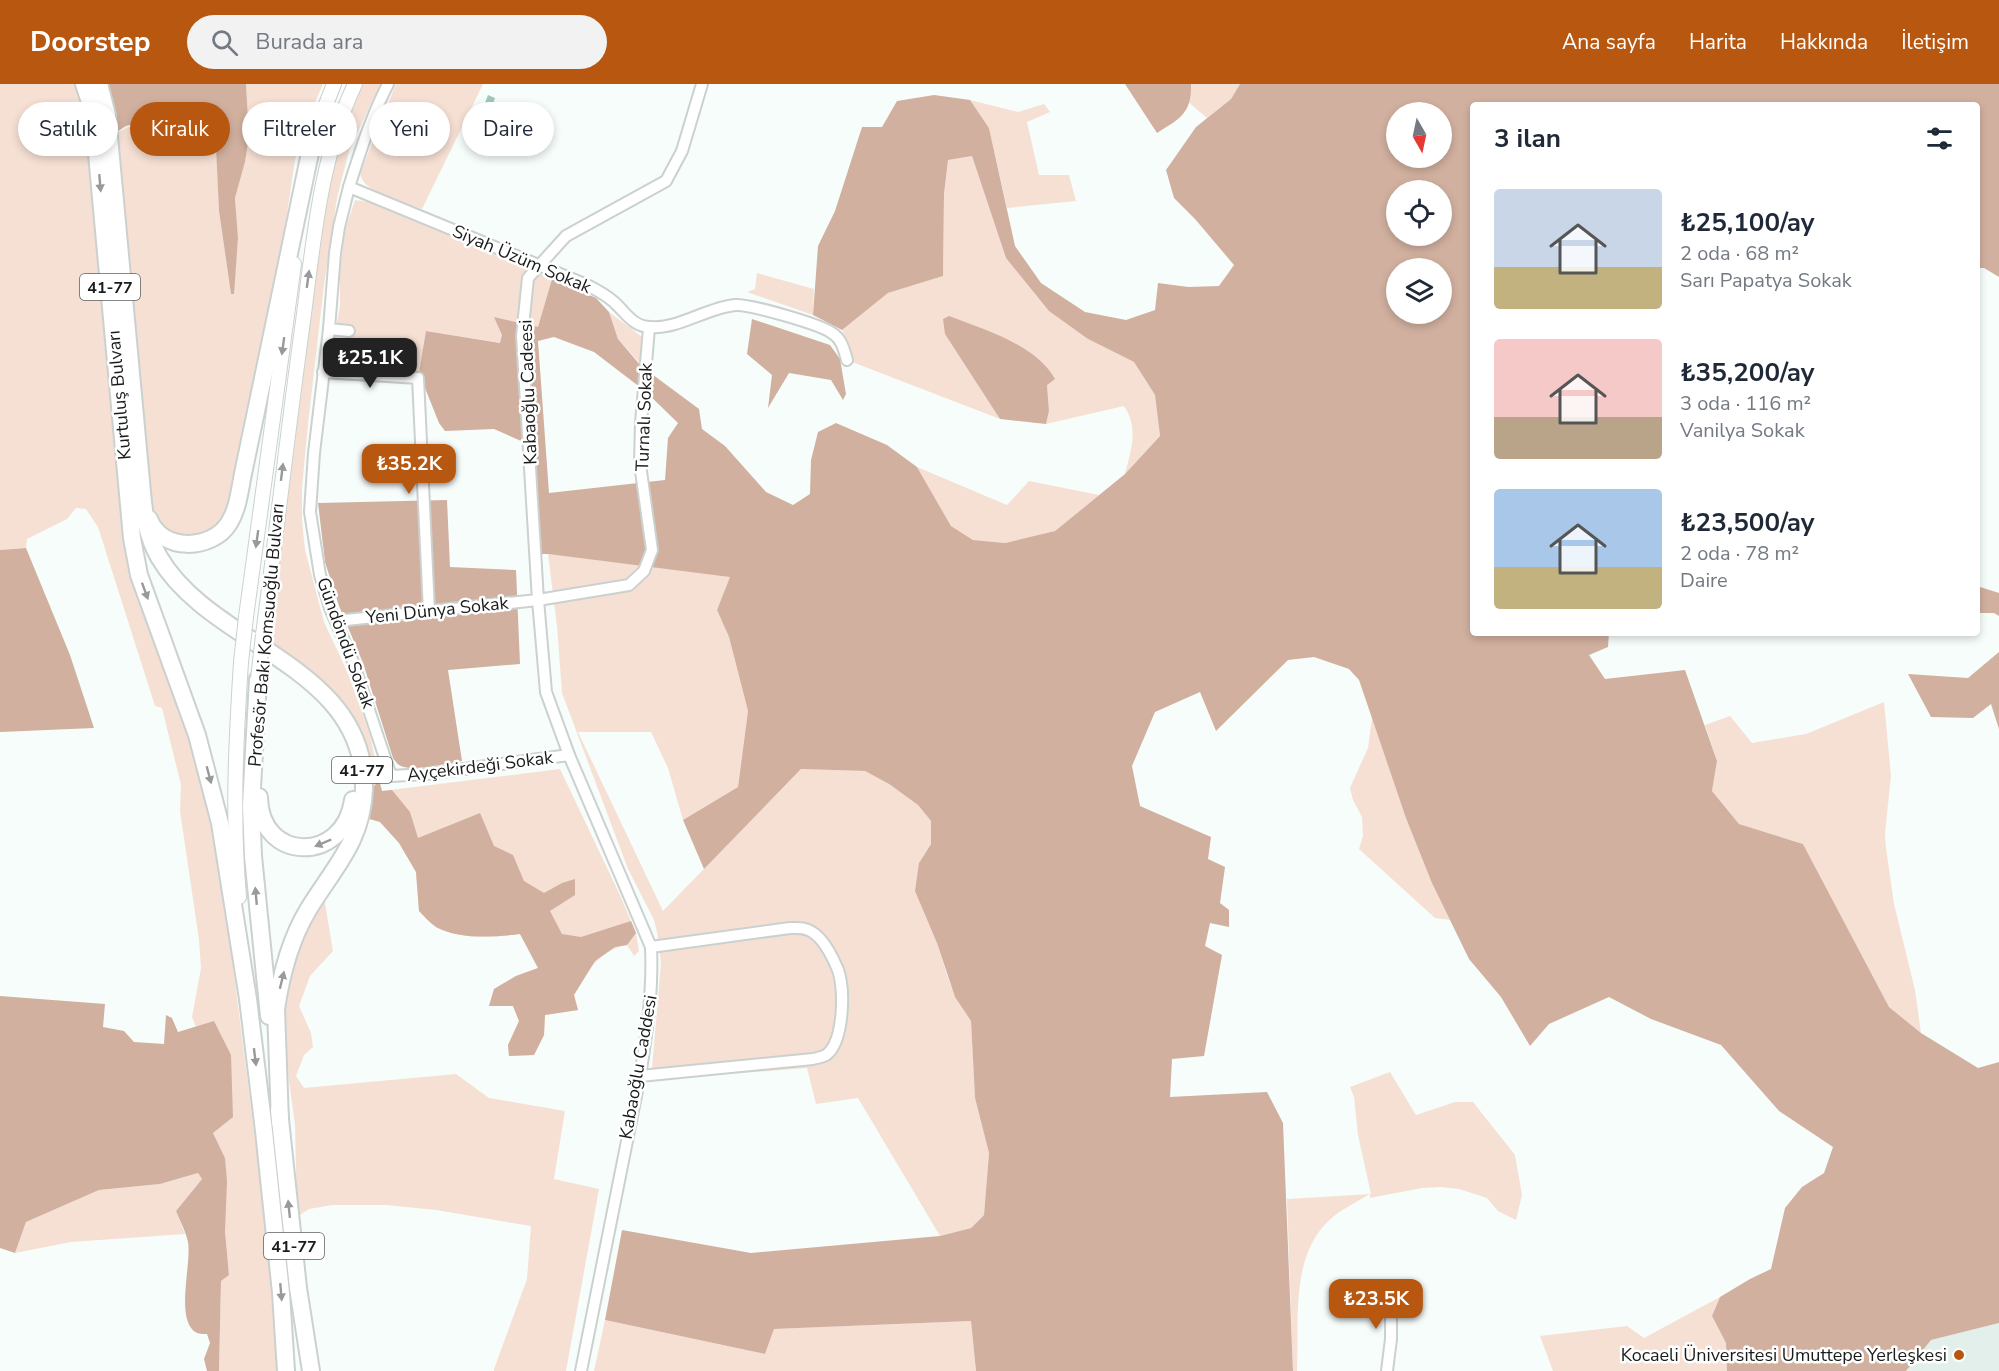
<!DOCTYPE html>
<html lang="tr">
<head>
<meta charset="utf-8">
<style>
	:root { --surface:#fff; --page:#f2f2f3; --text:#1f2937; --muted:#747a83; --accent:#b75710 }
	body { margin:0; font-family:"Nunito Sans",sans-serif; background:var(--page); color:var(--text); height:100vh; display:flex; flex-direction:column; font-size:22px; white-space:nowrap }
	* { box-sizing:border-box; margin:0 }
	p { font-size:20px; color:var(--muted) }
	.icon { flex:none; width:33px; height:33px; fill:none; stroke:currentColor; stroke-width:2; stroke-linecap:round; stroke-linejoin:round }
	.map { position:relative; flex:1; overflow:hidden }
	.panel { position:absolute; left:1470px; top:18px; width:510px; height:534px; display:flex; flex-direction:column; background:var(--surface); border-radius:6px; box-shadow:0 3px 9px #0003 }
	.panel>* { flex:none }
	.guide { position:absolute; left:18px; top:18px; width:570px; height:54px; display:flex; gap:12px }
	.needle { width:39px; rotate:171deg }
	.buttons { position:absolute; left:1386px; top:18px; display:grid; gap:12px }
	.buttons a { display:grid; place-items:center; width:66px; height:66px; border-radius:50%; background:var(--surface); box-shadow:0 3px 9px #0003; font-size:30px }
	.price { position:absolute; translate:-50% -51px; padding:0 14px; border-radius:12px; background:var(--accent); color:#fff; font-size:20px; line-height:39px; filter:drop-shadow(0 2px 3px #0008) }
	.price::after { content:''; position:absolute; left:50%; top:36px; width:18px; height:14px; margin-left:-9px; background:inherit; clip-path:polygon(0 0,100% 0,50% 100%) }
	.price.current { background:#222; color:#fff }
	ul { padding:0; list-style:none }
	li { display:flex; align-items:center; gap:18px; height:150px; padding:0 24px }
	li span { display:grid; place-items:center; flex:none; width:168px; height:120px; border-radius:6px; color:#555 }
	li>.icon { margin-inline-start:auto }
	span .icon { width:72px; height:72px; fill:#fffc; stroke-width:1 }
	li b { font-size:26px }
	h2 { display:flex; justify-content:space-between; align-items:center; height:72px; padding:0 24px; font-size:26px }
	.pill { padding:0 21px; border-radius:27px; background:var(--surface); box-shadow:0 3px 9px #0003; font-size:21px; line-height:54px }
	.pill.current { background:var(--accent); color:#fff }
	header { display:flex; align-items:center; gap:36px; box-sizing:border-box; height:84px; padding:0 30px; background:var(--accent); color:#fff }
	header strong { font-size:28px }
	nav { display:flex; gap:33px; margin-inline-start:auto; font-size:21px }
	.search { width:420px; height:54px; background:var(--page); display:flex; align-items:center; gap:15px; box-sizing:border-box; padding:0 21px; border-radius:33px; color:var(--muted); font-size:22px }
	.map>svg:first-child { display:block }
	.built { fill:#e2efea }
	.green { fill:#f6e0d4 }
	.forest { fill:#d1b09f; fill-rule:evenodd }
	.water { fill:#a1c8ba }
	.lines { fill:none; stroke-linecap:round; stroke-linejoin:round }
	.minor-casing { stroke:#cbd1cf; stroke-width:14 }
	.major-casing { stroke:#cbd1cf; stroke-width:16 }
	.highway-casing { stroke:#cbd1cf; stroke-width:20 }
	.minor { stroke:#fff; stroke-width:10 }
	.major { stroke:#fff; stroke-width:14 }
	.highway { stroke:#fff; stroke-width:16 }
	.major-bridge-casing { stroke:#cbd1cf; stroke-width:16; stroke-linecap:butt }
	.major-bridge { stroke:#fff; stroke-width:14 }
	.oneway { fill:#989999 }
	.poi-dot { fill:#b75710; stroke:#fff; stroke-width:2 }
	.labels { text-anchor:middle; stroke-width:5; stroke-linejoin:round; paint-order:stroke }
	.shield { fill:#fff; stroke:#5f6060; stroke-width:1.5 }
	.shield-label { font-size:16px; font-weight:bold; fill:#1a1c1c }
	.street-label { font-size:18px; fill:#1a1c1c; stroke:#fff }
	.poi-label { font-size:18px; fill:#1a1c1c; stroke:#fff; text-anchor:end }
</style>
</head>
<body>
<header>
<strong>Doorstep</strong>
<div class="search"><svg class="icon" aria-label="search" viewBox="0 0 24 24"><circle cx="10" cy="10" r="6"/><path d="M15 15l6 6"/></svg>Burada ara</div>
<nav><a>Ana sayfa</a><a>Harita</a><a>Hakkında</a><a>İletişim</a></nav>
</header>
<div class="map">
<svg width="1999" height="1287" viewBox="0 0 1999 1287">
	<rect width="100%" height="100%" fill="#f7fdfb"/>
	<!-- built -->
	<polygon class="built" points="1999,1239 1999,1287 1906,1287 1931,1256"/>
	<!-- green -->
	<g class="green">
		<polygon points="0,0 75,0 85,36 122,444 129,479 198,679 218,765 257,1070 275,1240 277,1287 219,1287 221,1197 229,1191 225,1147 225,1074 213,1049 215,938 196,943 192,933 201,884 199,856 180,727 181,701 162,624 155,622 98,443 86,425 76,424 67,435 27,455 26,464 0,466"/>
		<path d="M 246,0 L 323,0 L 304,44 L 295,76 L 281,170 L 226,427 C 215,454 206,451 180,455 L 155,437 L 149,418 L 115,50 C 145,31 181,34 214,22 L 219,127 L 231,210 L 233,210 L 238,155 L 235,114 L 245,78 L 249,53 Z"/>
		<path d="M 361,0 L 380,0 L 349,67 L 337,114 L 324,201 L 308,340 L 302,404 L 302,436 L 305,466 L 324,538 L 347,587 L 370,651 L 382,707 L 560,685 L 620,811 L 636,849 L 639,867 L 634,872 L 627,861 C 599,866 587,888 574,911 L 578,926 L 545,931 L 544,951 L 534,971 L 509,972 L 508,961 L 519,937 L 513,922 L 489,922 L 494,905 L 516,892 L 538,884 L 520,850 C 496,853 459,856 436,843 C 430,839 424,832 419,827 L 416,788 L 399,759 L 380,738 L 366,734 L 347,627 L 327,603 L 303,583 L 271,560 L 279,471 L 320,139 L 335,68 Z"/>
		<path d="M 396,0 L 483,0 L 422,125 C 404,118 363,110 360,89 Z"/>
		<polygon points="1190,0 1240,0 1231,15 1207,34 1186,16"/>
		<polygon points="970,16 1018,28 1044,20 1050,28 1027,38 1039,91 1069,91 1076,117 1007,124 989,44"/>
		<path d="M 972,72 L 1006,174 L 1088,255 L 1134,278 L 1155,311 L 1160,352 L 1125,390 C 1131,366 1139,344 1124,322 L 1046,340 L 1049,327 L 1047,301 L 978,298 L 1000,335 L 852,278 L 850,262 L 842,246 L 888,209 L 943,192 L 944,110 L 948,76 Z"/>
		<polygon points="355,116 370,118 552,195 538,244 502,251 501,259 427,247 419,289 329,284 340,222 340,190 344,149"/>
		<polygon points="757,189 814,205 813,231 747,208 755,205"/>
		<polygon points="609,228 654,262 647,287 618,255"/>
		<polygon points="917,383 1007,421 1029,397 1099,411 1055,447 1005,459 973,456 951,442"/>
		<polygon points="548,470 731,492 717,526 729,553 748,627 738,703 683,736 668,684 651,648 578,648 663,827 801,685 865,687 889,700 918,721 931,737 931,760 919,779 937,859 947,891 955,913 971,937 975,1014 989,1069 984,1131 971,1144 940,1152 858,1014 816,1020 807,984 651,996 661,879 657,848 654,836 628,785 562,609 557,542"/>
		<polygon points="1884,618 1891,692 1885,749 1886,764 1894,820 1915,906 1921,949 1889,923 1803,760 1739,740 1712,707 1717,677 1705,641 1730,632 1752,659 1806,650"/>
		<path d="M 1372,634 C 1396,703 1419,771 1450,836 L 1435,834 L 1359,765 L 1363,752 L 1362,733 L 1353,716 L 1350,704 L 1368,664 Z"/>
		<polygon points="324,813 333,867 310,892 299,922 311,949 313,963 304,971 296,992 304,1004 456,990 489,1014 565,1027 554,1095 599,1105 566,1287 494,1287 494,1285 527,1195 531,1142 436,1126 386,1121 332,1121 309,1125 297,1133 295,1041 286,975 284,924 288,900 304,846"/>
		<path d="M 1390,988 L 1416,1031 L 1455,1018 L 1473,1018 L 1515,1071 L 1522,1111 L 1516,1136 L 1498,1127 L 1487,1114 L 1459,1105 L 1441,1103 L 1422,1104 L 1370,1114 L 1370,1110 C 1360,1116 1348,1122 1338,1129 C 1289,1164 1299,1234 1297,1287 L 1293,1287 L 1287,1115 L 1371,1110 L 1358,1051 L 1354,1013 L 1350,1003 Z"/>
		<polygon points="198,1089 202,1095 176,1127 185,1150 71,1158 15,1169 26,1138 99,1106 160,1100"/>
		<polygon points="1720,1213 1712,1232 1726,1259 1727,1287 1553,1287 1540,1252 1627,1242 1644,1254"/>
		<polygon points="605,1236 765,1270 774,1245 971,1237 976,1287 594,1287"/>
	</g>
	<!-- forest -->
	<g class="forest">
		<polygon points="103,0 246,0 249,53 245,78 235,114 238,154 234,210 231,210 219,127 214,23 193,30 166,31 126,42 115,49"/>
		<path d="M 1125,0 L 1191,0 C 1192,30 1179,35 1157,49 Z"/>
		<path d="M 1240,0 L 1999,0 L 1999,193 L 1984,184 L 1977,184 L 1977,21 L 1473,21 L 1473,549 L 1609,549 L 1608,563 L 1589,571 L 1605,595 L 1685,586 L 1717,677 L 1712,707 L 1739,740 L 1803,760 L 1889,923 L 1921,949 L 1978,984 L 1999,978 L 1999,1239 L 1931,1256 L 1906,1287 L 1727,1287 L 1726,1259 L 1712,1232 L 1720,1213 L 1750,1195 L 1771,1185 L 1785,1124 L 1802,1103 L 1824,1089 L 1833,1063 L 1779,1027 L 1721,961 L 1651,935 L 1609,913 L 1549,940 L 1530,962 L 1501,913 L 1469,875 L 1432,799 L 1406,734 L 1359,596 L 1349,585 L 1314,573 L 1288,576 L 1216,647 L 1200,608 L 1155,628 L 1132,682 L 1140,722 L 1211,753 L 1208,775 L 1225,783 L 1220,819 L 1229,826 L 1229,843 L 1210,839 L 1205,862 L 1222,871 L 1204,972 L 1172,975 L 1170,1013 L 1267,1008 L 1283,1039 L 1293,1287 L 976,1287 L 971,1237 L 774,1245 L 765,1270 L 605,1236 L 622,1146 L 751,1169 L 940,1152 L 971,1144 L 984,1131 L 989,1069 L 975,1014 L 971,937 L 955,913 L 937,859 L 915,807 L 919,779 L 931,760 L 931,737 L 918,721 L 889,700 L 865,687 L 801,685 L 704,785 L 683,736 L 738,703 L 748,627 L 729,553 L 717,526 L 730,493 L 548,470 L 529,470 L 536,410 L 531,374 L 521,357 L 494,345 L 445,347 L 439,339 L 419,289 L 426,247 L 500,259 L 502,251 L 494,233 L 538,243 L 552,195 L 596,214 L 609,228 L 618,255 L 641,282 L 699,325 L 702,345 L 725,362 L 766,408 L 793,421 L 810,410 L 811,376 L 818,348 L 836,339 L 887,361 L 917,383 L 951,442 L 973,456 L 1005,459 L 1055,447 L 1125,390 L 1160,352 L 1155,311 L 1134,278 L 1088,255 L 1049,227 L 1006,174 L 972,72 L 948,76 L 944,110 L 943,192 L 888,209 L 842,246 L 813,231 L 818,162 L 835,127 L 862,43 L 882,43 L 897,17 L 934,11 L 970,16 L 989,44 L 1015,162 L 1041,199 L 1085,228 L 1126,236 L 1155,226 L 1158,199 L 1188,203 L 1219,202 L 1234,181 L 1195,135 L 1174,114 L 1166,86 L 1196,43 L 1231,15 ZM 1396,28 L 1442,28 L 1442,74 L 1396,74 ZM 1396,106 L 1442,106 L 1442,152 L 1396,152 ZM 1396,184 L 1442,184 L 1442,230 L 1396,230 ZM 554,253 L 594,268 L 645,307 L 678,339 L 668,354 L 665,396 L 549,409 L 538,257 Z"/>
		<path d="M 949,232 C 985,246 1035,260 1055,295 L 1047,301 L 1049,327 L 1046,340 L 1000,335 L 945,250 L 943,235 Z"/>
		<polygon points="752,235 830,261 840,275 846,310 843,316 831,296 789,289 768,324 772,291 747,270"/>
		<path d="M 447,416 L 450,483 L 516,486 L 520,580 L 448,586 L 462,677 C 449,679 410,689 399,681 C 398,681 393,674 393,674 L 363,579 L 339,522 L 325,478 L 318,419 Z"/>
		<polygon points="26,464 70,571 94,644 0,648 0,466"/>
		<polygon points="1977,502 1999,509 1999,532 1994,529 1977,529"/>
		<polygon points="1999,568 1999,645 1991,620 1973,634 1931,633 1908,590 1968,594"/>
		<path d="M 379,696 L 382,707 L 392,706 L 410,728 L 418,754 L 480,729 L 494,762 L 513,771 L 524,797 L 544,809 L 562,799 L 575,795 L 575,811 L 550,827 L 562,850 L 581,853 L 631,837 L 636,849 L 627,861 L 615,863 L 595,877 L 574,911 L 578,926 L 545,931 L 544,951 L 534,971 L 509,972 L 508,961 L 519,937 L 513,922 L 489,922 L 494,905 L 516,892 L 538,884 L 520,850 C 496,853 459,856 436,843 C 430,839 424,832 419,827 L 416,788 L 399,759 L 380,738 L 366,734 L 369,709 Z"/>
		<path d="M 0,912 L 105,920 L 103,943 L 124,947 L 134,958 L 164,960 L 166,931 L 172,934 L 178,948 L 214,937 L 231,971 L 233,1033 L 213,1049 L 225,1074 L 227,1097 L 225,1147 L 229,1191 L 221,1197 L 219,1287 L 207,1287 L 204,1275 L 210,1259 L 207,1250 C 204,1250 200,1250 197,1249 C 174,1237 192,1180 188,1158 C 186,1148 180,1137 176,1127 L 202,1095 L 198,1089 L 160,1100 L 99,1106 L 26,1138 L 15,1169 L 0,1164 Z"/>
	</g>
	<!-- water -->
	<polygon class="water" points="488,11 495,14 489,32 481,30"/>
	<g class="lines">
		<!-- minor casing -->
		<g class="minor-casing">
			<g id="minor">
				<path d="M 388,0 C 371,33 360,68 349,103 L 587,201 C 597,206 606,211 614,218 C 626,229 633,243 651,243 C 679,245 706,224 735,221 C 749,220 820,240 832,249 C 842,255 844,266 847,276"/>
				<polyline points="349,103 339,143 335,169 329,245 314,369 310,428 320,491 330,524 352,575 391,692 426,690 569,671"/>
				<polyline points="329,245 349,247"/>
				<polyline points="323,288 418,294 429,527"/>
				<polyline points="336,537 538,516 629,501 644,487 652,466 640,380 641,339 649,244"/>
				<path d="M 640,992 L 813,975 C 817,974 822,973 826,971 C 844,958 845,906 838,886 C 833,874 824,855 812,848 C 805,843 798,844 790,844 L 651,863"/>
				<path d="M 581,1287 L 640,992 C 647,948 653,907 651,863 L 569,671 L 546,608 L 538,516 L 522,252 L 528,194 L 566,152 L 666,97 L 682,67 L 702,0"/>
				<polyline points="1387,1287 1391,1255 1391,1223 1395,1212"/>
			</g>
		</g>
		<!-- major casing -->
		<g class="major-casing">
			<g id="major">
				<polyline points="309,77 314,51 334,0"/>
				<polyline points="246,533 294,180"/>
				<path d="M 263,551 C 277,444 289,337 304,230 C 314,152 321,72 355,0"/>
				<path d="M 239,813 C 232,734 236,656 241,578"/>
			</g>
		</g>
		<!-- highway casing -->
		<g class="highway-casing">
			<g id="highway">
				<polyline points="84,0 91,21 95,48 132,454 139,491 197,651 220,739 248,915 264,1047 281,1209 286,1287"/>
				<path d="M 99,0 L 107,31 L 142,408 C 144,431 147,452 159,473 C 211,563 366,581 364,705 C 362,758 334,783 308,826 C 290,856 281,891 276,925 L 280,1038"/>
				<path d="M 149,435 C 161,468 212,467 229,439 C 239,423 240,402 244,385 L 310,69"/>
				<polyline points="258,595 251,722 253,772 269,932"/>
				<path d="M 259,713 C 260,779 344,780 353,716"/>
				<polyline points="279,1026 298,1204 311,1287"/>
			</g>
		</g>
		<!-- minor -->
		<use href="#minor" class="minor"/>
		<!-- major -->
		<use href="#major" class="major"/>
		<!-- highway -->
		<use href="#highway" class="highway"/>
		<!-- major-bridge casing -->
		<g class="major-bridge-casing">
			<g id="major-bridge">
				<polyline points="241,578 246,533"/>
				<polyline points="258,595 263,551"/>
			</g>
		</g>
		<!-- major-bridge -->
		<use href="#major-bridge" class="major-bridge"/>
	</g>
	<!-- one-way arrows -->
	<defs><path id="oneway-solid" d="M-6-.8H1V-3.2L6.5 0L1 3.2V.8H-6Z" transform="scale(1.5)"/></defs>
	<g class="oneway">
		<use href="#oneway-solid" transform="translate(100 99) rotate(85)"/>
		<use href="#oneway-solid" transform="translate(308 195) rotate(-82)"/>
		<use href="#oneway-solid" transform="translate(283 262) rotate(98)"/>
		<use href="#oneway-solid" transform="translate(282 388) rotate(-83)"/>
		<use href="#oneway-solid" transform="translate(257 455) rotate(98)"/>
		<use href="#oneway-solid" transform="translate(145 507) rotate(70)"/>
		<use href="#oneway-solid" transform="translate(209 691) rotate(75)"/>
		<use href="#oneway-solid" transform="translate(323 759) rotate(157)"/>
		<use href="#oneway-solid" transform="translate(256 812) rotate(-95)"/>
		<use href="#oneway-solid" transform="translate(282 896) rotate(-76)"/>
		<use href="#oneway-solid" transform="translate(255 973) rotate(83)"/>
		<use href="#oneway-solid" transform="translate(289 1125) rotate(-96)"/>
		<use href="#oneway-solid" transform="translate(281 1208) rotate(85)"/>
	</g>
	<!-- markers -->
	<circle class="poi-dot" cx="1959" cy="1271" r="6"/>
	<g class="labels">
		<!-- shield labels -->
		<g class="shield">
			<rect x="80" y="190" width="60" height="26" rx="4.5"/>
			<rect x="332" y="673" width="60" height="26" rx="4.5"/>
			<rect x="264" y="1149" width="60" height="26" rx="4.5"/>
		</g>
		<g class="shield-label">
			<text x="110" y="209">41-77</text>
			<text x="362" y="692">41-77</text>
			<text x="294" y="1168">41-77</text>
		</g>
		<!-- street labels -->
		<g class="street-label">
			<text transform="translate(522 175) rotate(23)" y="6">Siyah Üzüm Sokak</text>
			<text transform="translate(528 308) rotate(-92)" y="6">Kabaoğlu Cadeesi</text>
			<text transform="translate(119 311) rotate(-95)" y="6">Kurtuluş Bulvarı</text>
			<text transform="translate(644 333) rotate(-88)" y="6">Turnalı Sokak</text>
			<text transform="translate(437 526) rotate(-6)" y="6">Yeni Dünya Sokak</text>
			<text transform="translate(266 551) rotate(-85)" y="6">Profesör Baki Komsuoğlu Bulvarı</text>
			<text transform="translate(346 559) rotate(70)" y="6">Gündöndü Sokak</text>
			<text transform="translate(480 682) rotate(-7)" y="6">Ayçekirdeği Sokak</text>
			<text transform="translate(638 983) rotate(-80)" y="6">Kabaoğlu Caddesi</text>
		</g>
		<!-- poi labels -->
		<g class="poi-label">
			<text x="1947" y="1277">Kocaeli Üniversitesi Umuttepe Yerleşkesi</text>
		</g>
	</g>
</svg>
<div class="buttons">
<a><svg class="needle" viewBox="-14 -14 28 28"><path d="M0-13l5 13h-10z" fill="#e53935"/><path d="M0 13l5-13h-10z" fill="#747a83"/></svg></a>
<a><svg class="icon" aria-label="locate" viewBox="0 0 24 24"><circle cx="12" cy="12" r="6"/><path d="M12 2v4M12 18v4M2 12h4M18 12h4"/></svg></a>
<a><svg class="icon" aria-label="layers" viewBox="0 0 24 24"><path d="M12 4l9 5-9 5-9-5zM3 14l9 5 9-5"/></svg></a>
</div>
<b class="price current" style="left:370px;top:305px">₺25.1K</b>
<b class="price" style="left:409px;top:411px">₺35.2K</b>
<b class="price" style="left:1376px;top:1246px">₺23.5K</b>
<div class="guide">
<a class="pill">Satılık</a>
<a class="pill current">Kiralık</a>
<a class="pill">Filtreler</a>
<a class="pill">Yeni</a>
<a class="pill">Daire</a>
</div>
<section class="panel">
<h2>3 ilan<svg class="icon" aria-label="filters" viewBox="0 0 24 24"><path d="M4 7h16M4 17h16"/><circle cx="9" cy="7" r="2"/><circle cx="15" cy="17" r="2"/></svg></h2>
<ul>
<li><span style="background:linear-gradient(#c9d6e8 65%,#c2b280 0)"><svg class="icon" aria-label="home" viewBox="0 0 24 24"><path d="M3 11l9-7 9 7M6 9v11h12V9"/></svg></span><div><b>₺25,100/ay</b><p>2 oda · 68 m²</p><p>Sarı Papatya Sokak</p></div></li>
<li><span style="background:linear-gradient(#f6c9c9 65%,#b9a48a 0)"><svg class="icon" aria-label="home" viewBox="0 0 24 24"><path d="M3 11l9-7 9 7M6 9v11h12V9"/></svg></span><div><b>₺35,200/ay</b><p>3 oda · 116 m²</p><p>Vanilya Sokak</p></div></li>
<li><span style="background:linear-gradient(#a9c7e8 65%,#c2b280 0)"><svg class="icon" aria-label="home" viewBox="0 0 24 24"><path d="M3 11l9-7 9 7M6 9v11h12V9"/></svg></span><div><b>₺23,500/ay</b><p>2 oda · 78 m²</p><p>Daire</p></div></li>
</ul>
</section>
</div>
</body>
</html>
